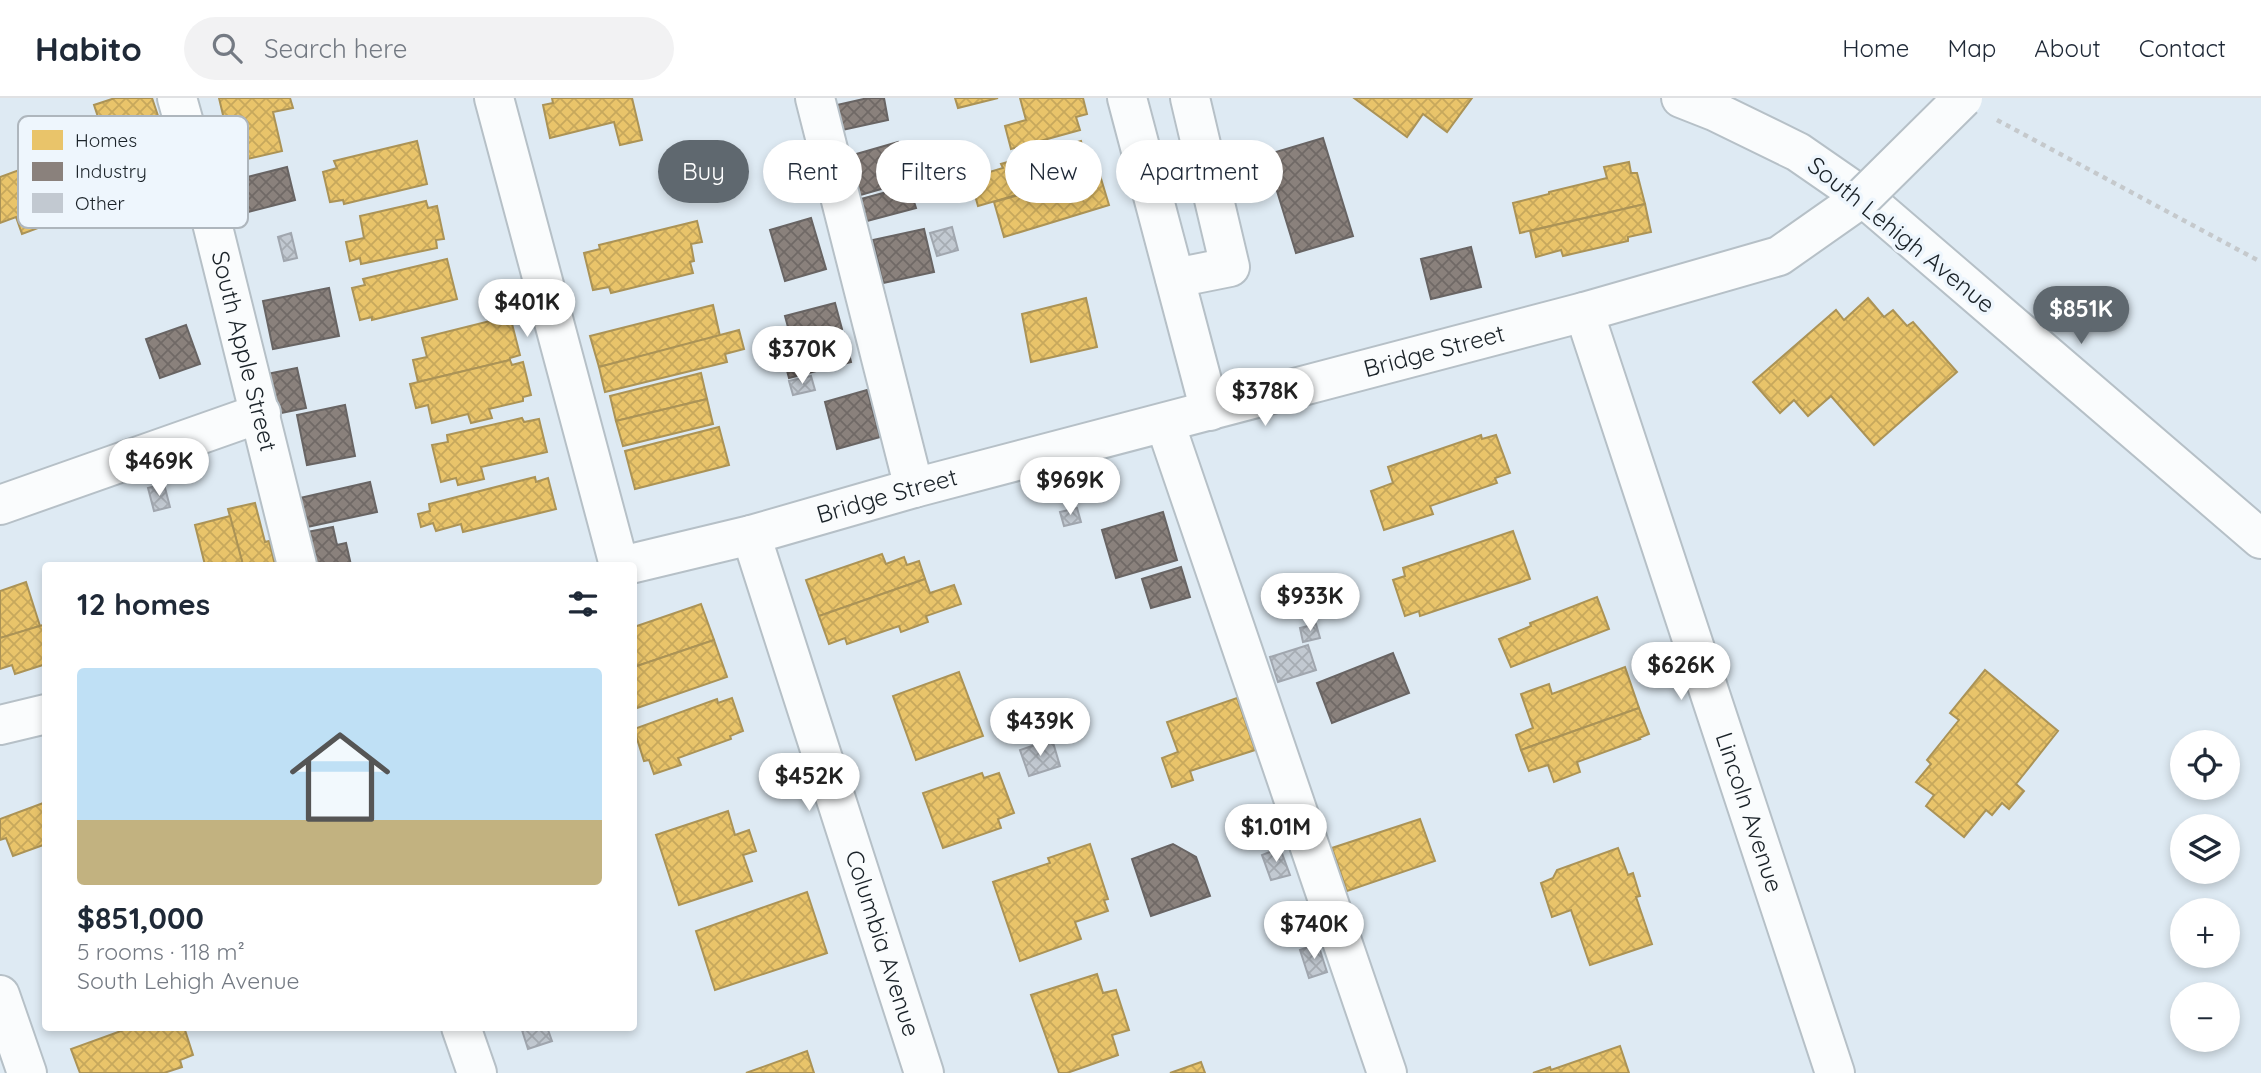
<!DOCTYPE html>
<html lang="en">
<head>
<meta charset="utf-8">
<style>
	:root { --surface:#fff; --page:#f2f2f3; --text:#1f2937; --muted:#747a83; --line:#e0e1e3; --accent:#5f686f }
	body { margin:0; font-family:Quicksand,sans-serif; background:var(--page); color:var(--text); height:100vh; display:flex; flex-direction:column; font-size:26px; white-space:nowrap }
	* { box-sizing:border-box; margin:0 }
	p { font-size:23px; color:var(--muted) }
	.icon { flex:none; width:38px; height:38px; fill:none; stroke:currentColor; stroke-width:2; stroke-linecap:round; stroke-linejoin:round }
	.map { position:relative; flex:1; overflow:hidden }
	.side { position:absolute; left:42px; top:464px; width:595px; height:469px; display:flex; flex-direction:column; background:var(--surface); border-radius:7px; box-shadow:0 4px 10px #0003 }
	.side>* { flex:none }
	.top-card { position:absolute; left:658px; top:42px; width:665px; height:63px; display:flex; gap:14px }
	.tools { position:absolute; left:2170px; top:632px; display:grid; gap:14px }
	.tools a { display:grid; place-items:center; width:70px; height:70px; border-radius:50%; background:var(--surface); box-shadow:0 4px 10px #0003; font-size:35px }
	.price { position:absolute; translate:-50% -60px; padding:0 16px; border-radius:24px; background:#fff; color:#222; font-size:23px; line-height:46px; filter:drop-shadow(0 2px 4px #0008) }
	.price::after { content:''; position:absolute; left:50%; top:42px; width:21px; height:16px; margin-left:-10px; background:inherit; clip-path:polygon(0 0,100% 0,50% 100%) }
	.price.current { background:var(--accent); color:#fff }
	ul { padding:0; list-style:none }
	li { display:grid; align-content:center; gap:14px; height:371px; padding:0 35px }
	li span { display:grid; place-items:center; height:217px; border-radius:7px; color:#555 }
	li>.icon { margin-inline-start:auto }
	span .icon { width:126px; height:126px; fill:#fffc; stroke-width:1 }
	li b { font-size:30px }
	h2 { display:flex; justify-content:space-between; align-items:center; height:84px; padding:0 35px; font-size:30px }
	.tag { padding:0 24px; border-radius:32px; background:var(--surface); box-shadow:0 4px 10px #0003; font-size:24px; line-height:63px }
	.tag.current { background:var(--accent); color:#fff }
	header { display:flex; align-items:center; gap:42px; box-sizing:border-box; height:98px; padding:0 35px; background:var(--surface); border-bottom:2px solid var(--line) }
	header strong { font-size:33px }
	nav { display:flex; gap:38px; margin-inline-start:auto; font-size:24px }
	.search { width:490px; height:63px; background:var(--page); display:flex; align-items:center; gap:18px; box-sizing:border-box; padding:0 24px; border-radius:38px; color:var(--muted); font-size:26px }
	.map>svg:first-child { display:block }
	.homes { fill:url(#homes-cross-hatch); stroke:#ab9356; stroke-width:2 }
	.industry { fill:url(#industry-cross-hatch); stroke:#686463; stroke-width:2 }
	.building { fill:url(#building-cross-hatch); stroke:#a0a6ae; stroke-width:2 }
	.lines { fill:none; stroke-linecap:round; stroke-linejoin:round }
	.minor-casing { stroke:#b6c0c7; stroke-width:42 }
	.major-casing { stroke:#b6c0c7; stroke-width:42 }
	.path { stroke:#c5c9cc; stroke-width:4.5; stroke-dasharray:5 5; stroke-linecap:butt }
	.minor { stroke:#fafcfd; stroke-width:38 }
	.major { stroke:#fafcfd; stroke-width:38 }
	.major-bridge-casing { stroke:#b6c0c7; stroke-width:42; stroke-linecap:butt }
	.major-bridge { stroke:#fafcfd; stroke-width:38 }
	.labels { text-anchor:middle; stroke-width:7; stroke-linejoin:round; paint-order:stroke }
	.street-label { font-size:24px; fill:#1a2228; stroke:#eef6fd }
	.key { fill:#eef6fd; stroke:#aeb6bd; stroke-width:2 }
	.key-label { font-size:19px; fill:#1a2228 }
</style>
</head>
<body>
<header>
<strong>Habito</strong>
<div class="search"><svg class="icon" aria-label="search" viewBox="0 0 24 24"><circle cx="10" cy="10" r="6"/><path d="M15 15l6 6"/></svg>Search here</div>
<nav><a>Home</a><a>Map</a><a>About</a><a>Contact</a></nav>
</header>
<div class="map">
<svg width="2261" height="975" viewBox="0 0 2261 975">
	<defs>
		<pattern id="homes-cross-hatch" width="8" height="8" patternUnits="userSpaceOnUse" patternTransform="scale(1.75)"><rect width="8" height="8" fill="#e9c46a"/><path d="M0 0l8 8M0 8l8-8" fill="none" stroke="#c7a85c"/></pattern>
		<pattern id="industry-cross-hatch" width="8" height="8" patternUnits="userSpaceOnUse" patternTransform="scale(1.75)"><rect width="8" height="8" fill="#8a817c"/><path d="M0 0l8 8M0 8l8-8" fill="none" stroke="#706966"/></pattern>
		<pattern id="building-cross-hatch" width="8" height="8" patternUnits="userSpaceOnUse" patternTransform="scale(1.75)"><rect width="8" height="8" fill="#c2c9d1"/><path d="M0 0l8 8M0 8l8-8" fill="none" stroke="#a6acb3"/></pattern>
	</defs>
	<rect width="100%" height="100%" fill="#deeaf3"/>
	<!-- homes -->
	<g class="homes">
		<polygon points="115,0 152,0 186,101 131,119 94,7"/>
		<polygon points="219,0 290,0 293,10 273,14 282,53 234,64"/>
		<polygon points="552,0 632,0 642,42 620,47 614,24 550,40 543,7 553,5"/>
		<polygon points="955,0 998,0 958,10"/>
		<polygon points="1020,0 1083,0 1087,16 1076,19 1080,32 1011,51 1005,28 1026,22"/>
		<polygon points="1354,0 1472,0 1447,34 1423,16 1407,39"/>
		<polygon points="417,43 427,86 344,106 343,102 330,104 323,74 337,70 334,63"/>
		<polygon points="1081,43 1090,76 978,108 970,80 1003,70 1001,66"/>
		<polygon points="52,60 73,117 22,136 16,119 0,125 0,79"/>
		<polygon points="1629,64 1631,75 1637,75 1645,106 1520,135 1513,105 1549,96 1549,94 1607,80 1604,69"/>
		<polygon points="1099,74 1109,107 1004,139 994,104"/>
		<polygon points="426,103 428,110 437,108 444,141 436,142 437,150 361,166 360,160 350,163 346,144 364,140 360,118"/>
		<polygon points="1645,106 1651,134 1628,139 1628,143 1563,158 1561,152 1536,159 1530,133"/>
		<polygon points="697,123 702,144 691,146 694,163 690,164 693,175 611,195 609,189 593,192 584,155 600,151 599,147"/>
		<polygon points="447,161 457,201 372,222 372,219 360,222 352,190 365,187 363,181"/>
		<polygon points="1086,200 1097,249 1031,264 1022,216"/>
		<polygon points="1868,200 1884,219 1893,212 1907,228 1913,224 1957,274 1874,347 1831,298 1808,318 1794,302 1780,315 1753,284 1836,212 1844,222"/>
		<polygon points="713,207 720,238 599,269 590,238"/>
		<polygon points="510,218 520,257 510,260 510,262 418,284 413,262 427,259 422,240"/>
		<polygon points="739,232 744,251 725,256 727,264 605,294 599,269"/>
		<polygon points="510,262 512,267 523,264 531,297 523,299 523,303 489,311 492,320 471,325 468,316 432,325 428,307 416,310 410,286"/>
		<polygon points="701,275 707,301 616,323 610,298"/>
		<polygon points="707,301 713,326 623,348 616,323"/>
		<polygon points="522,320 524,324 539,321 547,354 481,369 484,381 458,387 456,380 441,384 432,347 448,344 447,337"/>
		<polygon points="719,329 729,367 635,391 625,353"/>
		<polygon points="1481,337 1482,341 1496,337 1510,375 1495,380 1497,385 1430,408 1433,416 1384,432 1371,393 1393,385 1388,369"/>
		<polygon points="535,379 536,384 548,380 556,411 463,434 461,426 436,433 433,425 421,429 418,416 430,413 429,406"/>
		<polygon points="255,405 265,444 269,443 275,467 243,467 228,411"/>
		<polygon points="230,418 243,467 205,467 195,427"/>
		<polygon points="1513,433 1530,481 1420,518 1419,513 1405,518 1393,482 1405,478 1403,470"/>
		<polygon points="882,456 886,466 904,459 907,467 919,463 925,481 819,518 806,482"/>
		<polygon points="925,481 930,495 954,487 961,506 926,518 928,524 901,534 899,528 847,546 845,540 829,546 819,518"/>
		<polygon points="26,484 40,528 0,540 0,493"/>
		<polygon points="1597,499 1609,531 1511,569 1499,541 1531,528 1530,525"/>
		<polygon points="701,506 714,542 634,569 634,529"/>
		<polygon points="46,526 46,566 15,576 12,567 0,571 0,540"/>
		<polygon points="714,542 727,579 634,611 634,569"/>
		<polygon points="1625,569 1639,610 1521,652 1516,637 1533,630 1521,596 1549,586 1552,596"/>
		<polygon points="1985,572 2058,633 2016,686 2024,693 2009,711 2002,705 1992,717 1986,712 1964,739 1926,708 1934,697 1916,684 1931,666 1927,662 1959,622 1950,615"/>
		<polygon points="959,574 983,638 916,662 893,598"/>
		<polygon points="732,600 743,633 730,638 731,641 678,660 681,667 654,676 649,662 644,663 634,631 717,601 718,605"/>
		<polygon points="1237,600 1255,652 1190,673 1193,682 1172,689 1162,660 1178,654 1167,624"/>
		<polygon points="1639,610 1649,636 1639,640 1640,641 1577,664 1580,674 1554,684 1548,667 1529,673 1521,652"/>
		<polygon points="982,675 984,680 999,675 1014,715 998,721 1001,730 943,750 923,695"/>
		<polygon points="46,704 46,746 13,758 6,740 0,742 0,721"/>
		<polygon points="728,713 735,737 749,732 756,753 743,757 752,783 679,807 656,737"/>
		<polygon points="1420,721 1435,763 1347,793 1332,750"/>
		<polygon points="1090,746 1108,801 1104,802 1108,813 1075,824 1081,841 1020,863 993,784 1050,765 1048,760"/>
		<polygon points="1618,750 1628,777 1633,775 1640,798 1636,799 1652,846 1590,867 1571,812 1552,819 1541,785 1553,780 1557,772"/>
		<polygon points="807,794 827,855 715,892 696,833"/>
		<polygon points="1097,876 1103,895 1116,892 1129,932 1112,937 1118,957 1067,975 1059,975 1031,897"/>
		<polygon points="132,929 184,929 193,957 180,962 182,969 164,975 80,975 71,951"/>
		<polygon points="1620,948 1629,975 1533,975 1550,969 1551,972"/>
		<polygon points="807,953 814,975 746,975"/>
		<polygon points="1201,964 1205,975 1170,975"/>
	</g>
	<!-- industry -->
	<g class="industry">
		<polygon points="868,0 884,0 888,22 842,32 837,7"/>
		<polygon points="1323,40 1353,138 1296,155 1266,57"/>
		<polygon points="898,44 909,83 857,98 846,59"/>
		<polygon points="287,69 295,102 240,116 232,83"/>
		<polygon points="909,88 916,110 867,123 861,101"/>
		<polygon points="811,120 826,171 785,183 770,132"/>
		<polygon points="924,131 934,174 883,185 873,142"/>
		<polygon points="1471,149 1481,189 1431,201 1421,161"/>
		<polygon points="329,190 339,238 273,251 263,203"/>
		<polygon points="835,205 842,231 792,244 785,218"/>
		<polygon points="186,227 200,266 160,280 146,241"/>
		<polygon points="844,235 851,264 789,280 781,250"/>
		<polygon points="297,270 306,310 276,316 267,276"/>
		<polygon points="867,292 880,339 837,351 825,304"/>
		<polygon points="345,307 355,358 307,367 297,317"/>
		<polygon points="370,384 377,414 307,429 300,400"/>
		<polygon points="1163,414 1177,462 1116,480 1102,432"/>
		<polygon points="333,429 337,447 346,445 351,467 308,467 302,435"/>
		<polygon points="1181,469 1190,499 1151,510 1142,481"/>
		<polygon points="1393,555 1409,595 1332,625 1317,585"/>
		<polygon points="1173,746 1196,759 1210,798 1151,818 1132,761"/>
	</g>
	<!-- building -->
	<g class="building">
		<polygon points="952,129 958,152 937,158 930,135"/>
		<polygon points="291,135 297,160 284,163 278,139"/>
		<polygon points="811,278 815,292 793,297 789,283"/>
		<polygon points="164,386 170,409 154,413 148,390"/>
		<polygon points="1077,410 1081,424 1064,428 1060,414"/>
		<polygon points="1316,526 1320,540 1303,544 1300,530"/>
		<polygon points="1308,547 1316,572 1278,584 1270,559"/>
		<polygon points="1052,641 1060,668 1029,678 1020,652"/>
		<polygon points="1280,750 1290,777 1271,782 1262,757"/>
		<polygon points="1318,846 1327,874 1309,880 1300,852"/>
		<polygon points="521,929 547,929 552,943 528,951"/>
	</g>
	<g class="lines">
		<!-- minor casing -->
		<g class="minor-casing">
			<g id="minor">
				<path id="s1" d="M 177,0 L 211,121 L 297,467"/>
				<polyline points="494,0 619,467"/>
				<polyline points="815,0 914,390"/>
				<polyline points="1127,0 1210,313"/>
				<polyline points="1863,99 2261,441"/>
				<polyline points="1175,180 1230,169 1190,0"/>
				<path id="s2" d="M 1584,214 L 1835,975"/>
				<polyline points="1165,325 1387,975"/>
				<polyline points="0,407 261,315"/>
				<path id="s3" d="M 751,437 L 924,975"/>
				<polyline points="461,929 477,975"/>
			</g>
		</g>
		<!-- major casing -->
		<g class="major-casing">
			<g id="major">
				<path id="s4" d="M 626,467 L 751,437 L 914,390 L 1584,214 L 1779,158 L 1863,99 L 1798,54 L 1714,13 L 1681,0"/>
				<polyline points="0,627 46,616"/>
				<polyline points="0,897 27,975"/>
			</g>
		</g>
		<!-- path -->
		<polyline class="path" points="1997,22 2261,164"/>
		<!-- minor -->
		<use href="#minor" class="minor"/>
		<!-- major -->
		<use href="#major" class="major"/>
		<!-- major-bridge casing -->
		<g class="major-bridge-casing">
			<polyline id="major-bridge" points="1863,99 1963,0"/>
		</g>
		<!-- major-bridge -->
		<use href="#major-bridge" class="major-bridge"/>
	</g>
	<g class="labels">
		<!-- street labels -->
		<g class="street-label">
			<text transform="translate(1901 137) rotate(39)" y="8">South Lehigh Avenue</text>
			<text dy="8" stroke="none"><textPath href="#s1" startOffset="262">South Apple Street</textPath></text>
			<text dy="8" stroke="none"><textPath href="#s4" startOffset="836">Bridge Street</textPath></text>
			<text dy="8" stroke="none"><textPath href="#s4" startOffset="270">Bridge Street</textPath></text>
			<text dy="8" stroke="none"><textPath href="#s2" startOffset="527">Lincoln Avenue</textPath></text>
			<text dy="8" stroke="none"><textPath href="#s3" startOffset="429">Columbia Avenue</textPath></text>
		</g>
	</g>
	<!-- legend -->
	<rect x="18" y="18" width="230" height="112" rx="10" class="key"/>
	<rect x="32" y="32" width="31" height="20" fill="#e9c46a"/>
	<rect x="32" y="64" width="31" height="19" fill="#8a817c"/>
	<rect x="32" y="95" width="31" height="20" fill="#c2c9d1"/>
	<g class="key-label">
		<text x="75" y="49">Homes</text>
		<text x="75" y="80">Industry</text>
		<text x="75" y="112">Other</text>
	</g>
</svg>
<div class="tools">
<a><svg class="icon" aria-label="locate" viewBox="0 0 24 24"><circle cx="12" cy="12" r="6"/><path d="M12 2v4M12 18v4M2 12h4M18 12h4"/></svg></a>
<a><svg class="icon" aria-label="layers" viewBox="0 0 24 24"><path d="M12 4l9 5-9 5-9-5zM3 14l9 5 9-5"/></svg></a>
<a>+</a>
<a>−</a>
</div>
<b class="price" style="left:527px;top:241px">$401K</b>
<b class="price current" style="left:2081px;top:248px">$851K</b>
<b class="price" style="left:802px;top:288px">$370K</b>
<b class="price" style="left:1265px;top:330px">$378K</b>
<b class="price" style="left:159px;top:400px">$469K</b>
<b class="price" style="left:1070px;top:419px">$969K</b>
<b class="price" style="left:1310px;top:535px">$933K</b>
<b class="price" style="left:1681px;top:604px">$626K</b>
<b class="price" style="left:1040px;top:660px">$439K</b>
<b class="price" style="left:809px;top:715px">$452K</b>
<b class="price" style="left:1276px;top:766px">$1.01M</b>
<b class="price" style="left:1314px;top:863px">$740K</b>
<div class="top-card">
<a class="tag current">Buy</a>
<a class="tag">Rent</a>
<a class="tag">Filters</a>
<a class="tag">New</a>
<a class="tag">Apartment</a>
</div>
<section class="side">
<h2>12 homes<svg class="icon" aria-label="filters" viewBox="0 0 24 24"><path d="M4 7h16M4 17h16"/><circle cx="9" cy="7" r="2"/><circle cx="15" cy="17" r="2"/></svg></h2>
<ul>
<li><span style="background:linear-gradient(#bfe0f5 70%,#c2b280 0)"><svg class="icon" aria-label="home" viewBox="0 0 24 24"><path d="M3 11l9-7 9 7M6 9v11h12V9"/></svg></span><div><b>$851,000</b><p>5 rooms · 118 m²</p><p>South Lehigh Avenue</p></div></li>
</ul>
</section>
</div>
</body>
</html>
